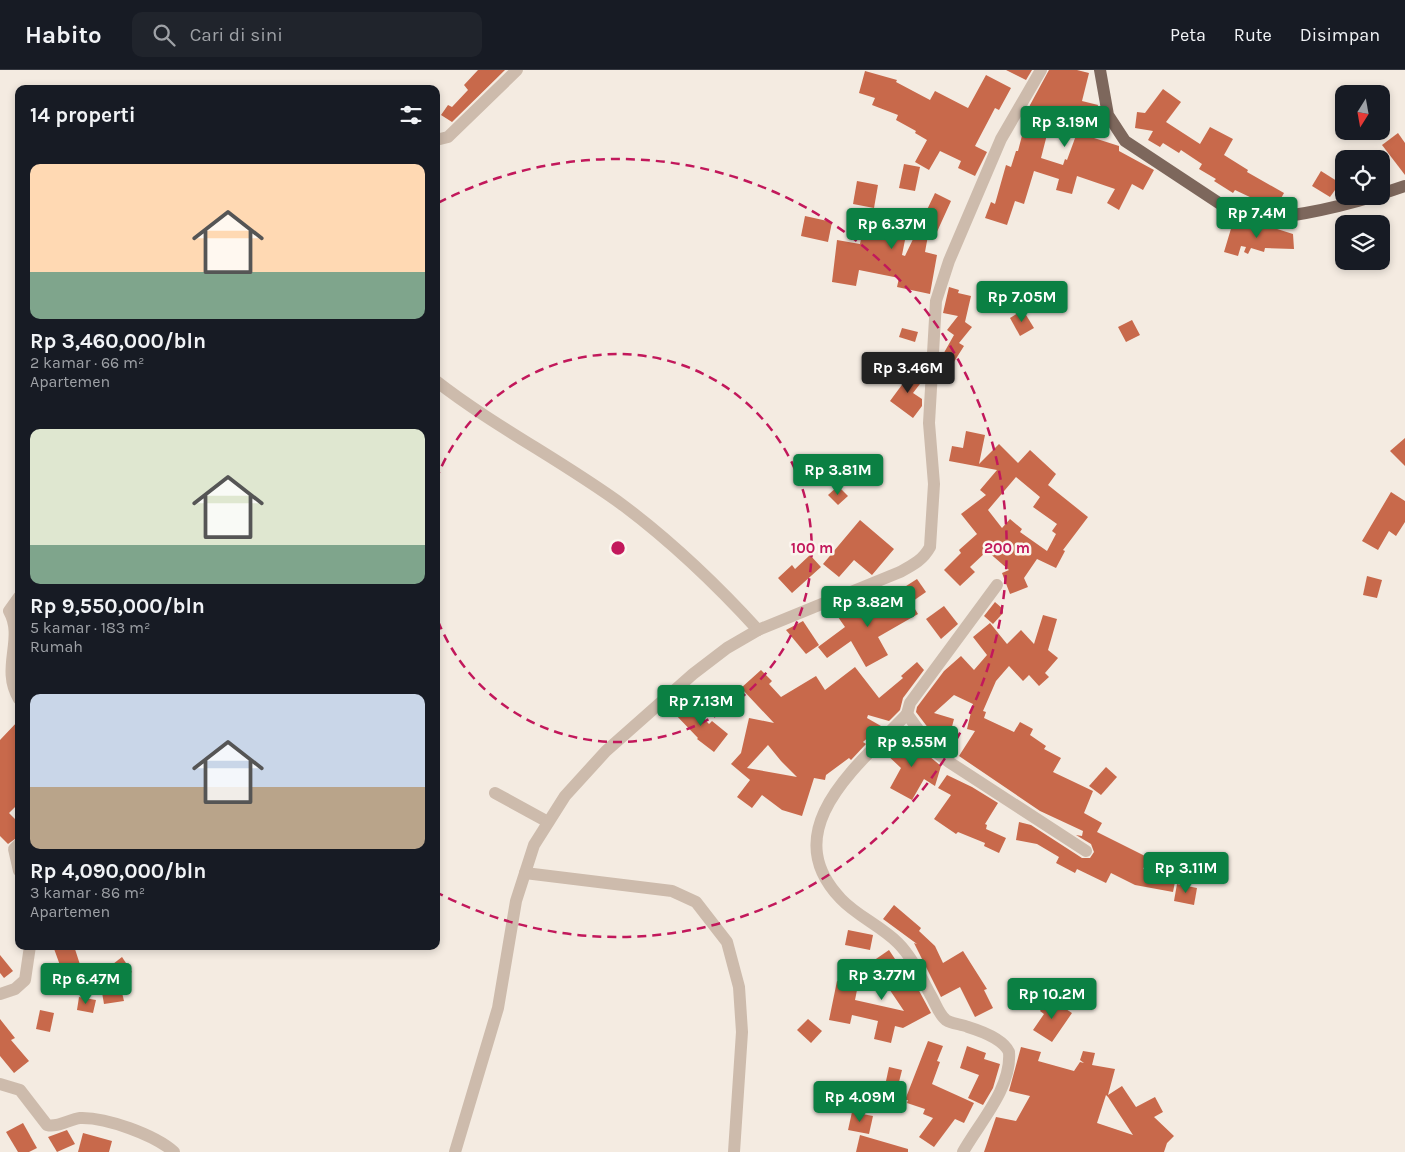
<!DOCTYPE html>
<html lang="id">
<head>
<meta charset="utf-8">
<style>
	:root { --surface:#171b24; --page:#20242c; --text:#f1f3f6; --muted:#9ea1a6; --line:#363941; --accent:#0b8043 }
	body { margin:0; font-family:Karla,sans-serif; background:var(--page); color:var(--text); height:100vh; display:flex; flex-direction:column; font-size:19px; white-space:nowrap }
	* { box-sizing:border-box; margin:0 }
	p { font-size:16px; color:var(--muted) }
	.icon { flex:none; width:28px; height:28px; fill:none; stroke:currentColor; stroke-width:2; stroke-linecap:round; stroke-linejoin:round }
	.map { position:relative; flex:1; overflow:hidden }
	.side { position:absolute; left:15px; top:15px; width:425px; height:865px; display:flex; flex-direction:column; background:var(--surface); border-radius:10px; box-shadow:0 2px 8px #0003 }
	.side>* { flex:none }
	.needle { width:32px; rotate:191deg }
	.buttons { position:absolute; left:1335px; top:15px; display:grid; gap:10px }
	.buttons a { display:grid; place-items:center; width:55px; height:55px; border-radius:10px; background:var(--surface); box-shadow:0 2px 8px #0003; font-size:25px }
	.price { position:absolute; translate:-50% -42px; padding:0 11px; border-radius:5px; background:var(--accent); color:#fff; font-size:16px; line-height:32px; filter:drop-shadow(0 1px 2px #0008) }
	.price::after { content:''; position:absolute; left:50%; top:30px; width:15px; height:11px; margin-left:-8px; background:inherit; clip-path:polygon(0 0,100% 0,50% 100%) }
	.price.on { background:#222; color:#fff }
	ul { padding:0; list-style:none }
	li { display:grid; align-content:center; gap:10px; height:265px; padding:0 15px }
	li span { display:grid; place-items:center; height:155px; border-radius:10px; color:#555 }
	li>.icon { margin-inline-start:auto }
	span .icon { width:90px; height:90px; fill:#fffc; stroke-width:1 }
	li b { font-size:21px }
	h2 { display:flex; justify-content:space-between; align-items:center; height:60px; padding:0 15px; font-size:21px }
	header { display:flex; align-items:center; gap:30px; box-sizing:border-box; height:70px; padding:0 25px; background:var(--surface); border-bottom:1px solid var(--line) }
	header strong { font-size:24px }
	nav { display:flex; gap:28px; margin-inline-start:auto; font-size:18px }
	.search { width:350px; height:45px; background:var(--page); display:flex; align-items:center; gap:12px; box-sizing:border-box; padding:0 18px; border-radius:10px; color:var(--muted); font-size:19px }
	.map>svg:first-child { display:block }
	.building { fill:#c8694b; fill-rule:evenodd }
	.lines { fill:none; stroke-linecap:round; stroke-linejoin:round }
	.minor { stroke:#cdbbac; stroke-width:12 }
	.major { stroke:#7d675c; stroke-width:12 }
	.ring { fill:none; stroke:#c2185b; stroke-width:2.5; stroke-dasharray:9 6 }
	.centre { fill:#c2185b; stroke:#fbf5ee; stroke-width:2.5 }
	.ring-label { font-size:15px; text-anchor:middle; font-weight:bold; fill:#c2185b; stroke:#fbf5ee; stroke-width:5; stroke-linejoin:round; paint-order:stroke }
</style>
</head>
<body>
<header>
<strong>Habito</strong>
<div class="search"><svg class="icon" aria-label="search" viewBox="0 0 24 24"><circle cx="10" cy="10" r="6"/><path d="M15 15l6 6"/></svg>Cari di sini</div>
<nav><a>Peta</a><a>Rute</a><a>Disimpan</a></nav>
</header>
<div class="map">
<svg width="1405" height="1082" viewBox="0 0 1405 1082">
	<rect width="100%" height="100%" fill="#f4ebe1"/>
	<!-- building -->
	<g class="building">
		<polygon points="478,0 505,0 452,52 441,45 448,35 452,37 468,20 464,15"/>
		<polygon points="1006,0 1032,0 1026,10"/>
		<path d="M 1049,0 L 1077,0 L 1089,3 L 1082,31 L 1098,35 L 1093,56 L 1098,58 L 1094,68 L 1119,76 L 1119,81 L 1154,100 L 1143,120 L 1132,114 L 1119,140 L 1107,133 L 1115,119 L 1077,106 L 1072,124 L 1056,120 L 1059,109 L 1034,101 L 1024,134 L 1015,131 L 1007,155 L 985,148 L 991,132 L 995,134 L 1006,95 L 1011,97 L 1016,81 L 1018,81 L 1030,35 ZM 1050,53 L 1078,60 L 1067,90 L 1065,89 L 1063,95 L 1041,88 Z"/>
		<polygon points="865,1 897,10 896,12 930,30 935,21 968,38 986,5 1011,18 999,40 995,38 975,76 987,82 975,106 958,98 961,91 940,81 929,100 915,92 927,70 915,63 916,61 896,50 898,45 872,35 875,28 859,23"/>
		<polygon points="1163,19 1181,32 1166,52 1200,74 1210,57 1233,69 1224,85 1248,100 1247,102 1284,123 1275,139 1235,120 1233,123 1214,111 1216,109 1199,99 1202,94 1181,80 1179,83 1163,73 1160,77 1148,70 1153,61 1135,58 1137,42 1145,43"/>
		<polygon points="1398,63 1405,73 1405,105 1382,75"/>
		<polygon points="904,94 920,97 915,121 899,118"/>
		<polygon points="1321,101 1340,113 1330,127 1312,116"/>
		<polygon points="857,111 878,115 874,138 853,134"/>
		<polygon points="935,123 951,131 936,164 929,160 925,182 937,185 930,224 897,217 899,208 859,200 856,216 832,212 837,170 860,174 866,143 909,150 902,185 905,186"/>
		<polygon points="805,146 832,152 828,172 801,166"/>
		<polygon points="1233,152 1252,156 1268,156 1293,164 1294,179 1265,178 1264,182 1251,178 1248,184 1244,182 1246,177 1241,176 1238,186 1224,182"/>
		<polygon points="949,217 959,220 958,223 971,226 965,252 972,257 959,273 964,276 952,295 941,288 954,265 947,260 958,246 943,243"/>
		<polygon points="1023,240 1034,258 1020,266 1010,248"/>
		<polygon points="1132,250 1140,265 1126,272 1118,257"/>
		<polygon points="902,258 918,262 915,272 899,267"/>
		<polygon points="906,298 923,310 913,323 922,329 922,336 913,348 890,331 904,312 899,307"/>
		<path d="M 966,361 L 985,365 L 979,394 L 999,374 L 1018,393 L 1030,380 L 1056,404 L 1048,415 L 1088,447 L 1063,480 L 1065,481 L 1056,498 L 1037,489 L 1024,508 L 1028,517 L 1010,524 L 1002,503 L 1009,500 L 987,481 L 970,497 L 975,502 L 960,516 L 944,500 L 961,483 L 959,480 L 977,464 L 961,444 L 986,425 L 980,420 L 997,400 L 949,391 L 952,376 L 963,378 ZM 1016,407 L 1040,427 L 1033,437 L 1057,454 L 1052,461 L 1056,464 L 1047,481 L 1020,462 L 1022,459 L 1010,449 L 1002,458 L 988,440 Z"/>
		<polygon points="1405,368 1405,396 1390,381"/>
		<polygon points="838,416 848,426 838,435 828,425"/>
		<polygon points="1391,422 1405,431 1405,452 1396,466 1389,461 1378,480 1362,471"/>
		<polygon points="860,450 894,479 872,505 854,490 839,507 823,494"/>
		<polygon points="810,485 821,497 792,523 778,508 792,495 795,499"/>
		<polygon points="1367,506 1382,510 1377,528 1363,525"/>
		<polygon points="917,509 926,522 913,531 903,518"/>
		<polygon points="876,520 891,542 910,531 918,544 878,567 888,585 866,597 851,571 827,588 818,577 845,557 838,547 862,531 860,529"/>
		<polygon points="995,532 1003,539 1003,543 993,554 984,546"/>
		<polygon points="944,536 958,554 941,569 926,549"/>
		<polygon points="1043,545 1057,549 1048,580 1058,588 1045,603 1049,607 1039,616 1029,605 1023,611 1009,596 996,611 983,641 986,642 984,648 1014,662 1020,652 1033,659 1030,665 1046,676 1044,679 1061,688 1053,702 1093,721 1084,743 1102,753 1097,762 1149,788 1143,799 1176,807 1173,822 1135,815 1111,803 1106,813 1077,799 1075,803 1056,793 1059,787 1037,774 1016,770 1019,752 1031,755 1082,788 1090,788 1094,782 1091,774 1076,765 1082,766 1083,761 1040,741 959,686 975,661 967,659 973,634 954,625 934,643 954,649 949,668 932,663 916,642 917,637 944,601 961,586 974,600 987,585 973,567 990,553 1007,574 1021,560 1034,574"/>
		<polygon points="803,551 819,575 806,584 786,560"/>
		<path d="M 917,592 L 924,600 L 903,628 L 900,640 L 889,651 L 868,645 L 867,648 L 881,656 L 863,672 L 866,674 L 851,690 L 849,688 L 826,705 L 825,710 L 814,708 L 802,746 L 782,740 L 762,725 L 752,738 L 737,727 L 750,710 L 731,694 L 741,683 L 749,648 L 774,653 L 741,618 L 761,600 L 772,611 L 769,614 L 781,627 L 816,606 L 825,620 L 855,597 L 879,628 L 903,608 L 901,606 ZM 768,675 L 781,691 L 797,707 L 747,698 Z"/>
		<polygon points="686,630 709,654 712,651 728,664 714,682 697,669 698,668 673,642"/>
		<polygon points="19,650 19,733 9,743 19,753 19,766 8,774 0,766 0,670"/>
		<polygon points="900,667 915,682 918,677 941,696 935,716 924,709 912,730 890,718 901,698 884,682"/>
		<polygon points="1106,697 1117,707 1101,725 1089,716"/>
		<polygon points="947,705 972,717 998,733 985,754 987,755 986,759 1006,768 999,783 984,776 985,773 958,762 956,764 934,749 951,725 938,718"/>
		<polygon points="1177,814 1197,818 1194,835 1174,831"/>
		<polygon points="894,835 921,858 919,861 935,876 943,893 963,881 987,919 984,920 993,938 975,947 960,917 941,927 914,873 917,874 883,849"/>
		<polygon points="848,860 873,865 870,880 845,875"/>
		<polygon points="53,876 74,876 84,907 55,916 50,902 61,898"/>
		<polygon points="889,880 905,904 909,902 931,943 903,958 895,956 891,973 874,969 878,951 852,945 850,954 829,950 837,911 858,915 855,930 904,941 873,895 873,891"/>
		<polygon points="0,885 13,901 4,908 0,903"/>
		<polygon points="122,887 132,902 122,908 113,894"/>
		<polygon points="120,914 124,931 104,934 101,917"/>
		<polygon points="79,927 96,930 93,943 77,940"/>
		<polygon points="1049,928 1072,943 1052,972 1033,960 1044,944 1040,941"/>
		<polygon points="40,940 54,943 50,962 36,959"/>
		<polygon points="0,949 15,968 11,970 29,991 14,1003 0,986"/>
		<polygon points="808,949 822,961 811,973 797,960"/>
		<polygon points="928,971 943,976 937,991 940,992 932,1014 974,1033 964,1053 955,1049 934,1077 919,1067 933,1048 923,1044 925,1039 907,1033 908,1030 905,1030"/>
		<polygon points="967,976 986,983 984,989 1000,994 993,1018 983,1035 968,1028 979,1005 960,998"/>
		<path d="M 1021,977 L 1041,982 L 1038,991 L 1074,1001 L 1080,992 L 1084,993 L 1080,990 L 1083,981 L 1095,983 L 1092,995 L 1115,999 L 1108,1025 L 1122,1016 L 1136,1037 L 1155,1027 L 1163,1042 L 1154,1047 L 1174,1066 L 1167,1073 L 1164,1082 L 984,1082 L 996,1047 L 1016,1051 L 1030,1026 L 1009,1021 ZM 1106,1025 L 1108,1027 L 1133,1065 L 1097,1053 Z"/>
		<polygon points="889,997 902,1000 895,1028 883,1025"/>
		<polygon points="852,1042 873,1046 869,1064 848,1060"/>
		<polygon points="23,1053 37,1078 29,1082 18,1082 6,1062"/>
		<polygon points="67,1060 75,1074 57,1082 48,1067"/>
		<polygon points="83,1063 112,1071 109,1082 78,1082"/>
		<polygon points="860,1065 908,1079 908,1082 856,1082"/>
	</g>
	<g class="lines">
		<!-- minor -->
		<g class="minor">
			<polyline points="436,70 448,67 517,0"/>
			<path d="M 436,311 C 495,357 563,391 624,436 C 673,473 716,514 758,560"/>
			<path d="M 19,527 L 9,541 C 25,569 0,598 19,629"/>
			<polyline points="907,644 910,633 997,515"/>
			<polyline points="495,723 548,752"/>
			<polyline points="19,774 14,779 19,801"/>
			<polyline points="525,803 672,821 696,832 727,872 739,917 742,962 734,1082"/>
			<polyline points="0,924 15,919 25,910 30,876"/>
			<path d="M 0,1014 L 20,1020 L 47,1055 C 57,1058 70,1049 80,1048 C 106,1047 155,1065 174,1082"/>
			<path d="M 455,1082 L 498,938 L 516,831 L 534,775 L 565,726 L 606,681 L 693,604 L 727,578 L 758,560 L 900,502 C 913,495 923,490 930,477 L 934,414 L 929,353 L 936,231 L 949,191 L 1001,69 L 1041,0"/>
			<path d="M 963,1082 C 979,1053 1012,1018 1009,982 C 1003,969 981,961 968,957 C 961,954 952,954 946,950 C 939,945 935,932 930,924 C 921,907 912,887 898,873 C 881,856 857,846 841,829 C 774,759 860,694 907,644 L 933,680 L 949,692 L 1086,781"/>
		</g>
		<!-- major -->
		<g class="major">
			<path d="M 1100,0 L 1108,45 L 1125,71 L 1237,145 C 1269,155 1342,136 1375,126"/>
			<polyline points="1381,124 1405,116"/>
		</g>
	</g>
	<!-- distance rings -->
	<g class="ring">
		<path d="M436 410A194 194 0 1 1 436 546"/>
		<path d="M438 133A389 389 0 1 1 438 823"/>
	</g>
	<circle cx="618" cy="478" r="8" class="centre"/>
	<g class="ring-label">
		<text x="812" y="483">100 m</text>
		<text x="1007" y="483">200 m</text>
	</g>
</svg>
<div class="buttons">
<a><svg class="needle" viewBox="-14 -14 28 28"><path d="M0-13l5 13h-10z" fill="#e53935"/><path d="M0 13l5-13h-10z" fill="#9ea1a6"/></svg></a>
<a><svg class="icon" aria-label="locate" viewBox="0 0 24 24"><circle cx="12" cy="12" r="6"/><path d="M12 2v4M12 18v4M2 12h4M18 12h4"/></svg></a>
<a><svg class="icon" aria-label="layers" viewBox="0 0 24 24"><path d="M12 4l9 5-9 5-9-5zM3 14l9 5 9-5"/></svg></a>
</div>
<b class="price" style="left:1065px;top:78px">Rp 3.19M</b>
<b class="price" style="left:1257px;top:169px">Rp 7.4M</b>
<b class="price" style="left:892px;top:180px">Rp 6.37M</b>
<b class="price" style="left:1022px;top:253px">Rp 7.05M</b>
<b class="price on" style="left:908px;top:324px">Rp 3.46M</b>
<b class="price" style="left:838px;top:426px">Rp 3.81M</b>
<b class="price" style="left:868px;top:558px">Rp 3.82M</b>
<b class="price" style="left:701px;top:657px">Rp 7.13M</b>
<b class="price" style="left:912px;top:698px">Rp 9.55M</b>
<b class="price" style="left:1186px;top:824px">Rp 3.11M</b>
<b class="price" style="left:882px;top:931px">Rp 3.77M</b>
<b class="price" style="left:86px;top:935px">Rp 6.47M</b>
<b class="price" style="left:1052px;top:950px">Rp 10.2M</b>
<b class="price" style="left:860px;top:1053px">Rp 4.09M</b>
<section class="side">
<h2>14 properti<svg class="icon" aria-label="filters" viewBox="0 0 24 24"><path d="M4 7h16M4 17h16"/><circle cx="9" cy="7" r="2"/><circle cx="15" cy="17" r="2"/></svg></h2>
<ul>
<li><span style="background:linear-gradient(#ffd9b3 70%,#7fa58c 0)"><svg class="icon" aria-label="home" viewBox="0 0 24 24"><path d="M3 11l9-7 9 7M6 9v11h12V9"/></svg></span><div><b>Rp 3,460,000/bln</b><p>2 kamar · 66 m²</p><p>Apartemen</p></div></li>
<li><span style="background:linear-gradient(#dfe7d0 75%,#7fa58c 0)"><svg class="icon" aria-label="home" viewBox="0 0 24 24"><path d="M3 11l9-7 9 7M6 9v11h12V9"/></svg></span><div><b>Rp 9,550,000/bln</b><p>5 kamar · 183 m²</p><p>Rumah</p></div></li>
<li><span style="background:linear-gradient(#c9d6e8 60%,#b9a48a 0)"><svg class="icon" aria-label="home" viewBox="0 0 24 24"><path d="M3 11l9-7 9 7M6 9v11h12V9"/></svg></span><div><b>Rp 4,090,000/bln</b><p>3 kamar · 86 m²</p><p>Apartemen</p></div></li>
</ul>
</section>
</div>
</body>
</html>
